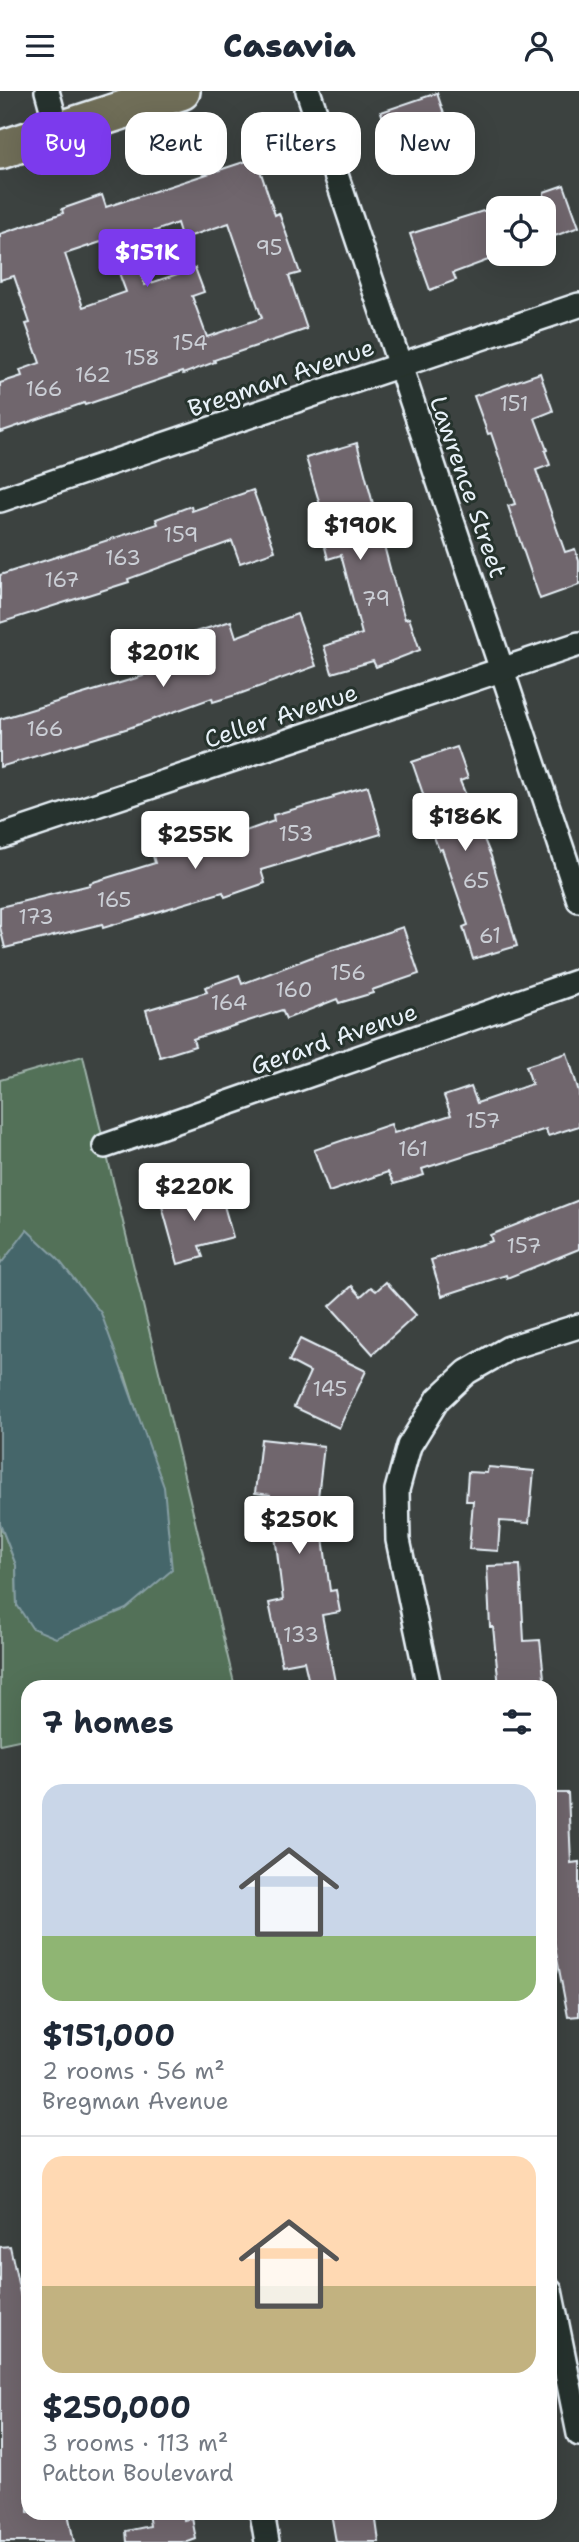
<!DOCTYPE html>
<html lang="en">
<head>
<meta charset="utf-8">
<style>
	:root { --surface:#fff; --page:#f2f2f3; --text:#1f2937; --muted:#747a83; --line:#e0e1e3; --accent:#7c3aed }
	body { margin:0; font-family:"Shantell Sans",sans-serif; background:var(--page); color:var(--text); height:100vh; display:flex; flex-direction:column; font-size:26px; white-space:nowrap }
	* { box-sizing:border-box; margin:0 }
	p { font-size:23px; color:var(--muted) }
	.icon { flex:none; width:38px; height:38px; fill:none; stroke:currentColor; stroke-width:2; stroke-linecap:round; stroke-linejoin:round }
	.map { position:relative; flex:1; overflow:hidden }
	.panel { position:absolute; left:21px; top:1589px; width:536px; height:840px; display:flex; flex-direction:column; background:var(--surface); border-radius:21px; box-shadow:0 7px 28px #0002 }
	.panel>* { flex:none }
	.top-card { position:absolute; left:21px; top:21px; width:537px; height:63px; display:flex; gap:14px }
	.tools { position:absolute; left:486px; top:105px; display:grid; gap:14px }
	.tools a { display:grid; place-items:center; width:70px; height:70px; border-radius:14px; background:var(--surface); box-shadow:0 7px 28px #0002; font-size:35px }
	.price { position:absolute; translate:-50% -60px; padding:0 16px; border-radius:7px; background:#fff; color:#222; font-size:23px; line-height:46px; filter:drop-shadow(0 2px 4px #0008) }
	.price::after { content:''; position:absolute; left:50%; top:42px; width:21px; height:16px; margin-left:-10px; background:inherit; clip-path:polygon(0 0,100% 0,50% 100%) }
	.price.current { background:var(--accent); color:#fff }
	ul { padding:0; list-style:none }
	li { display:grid; align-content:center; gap:14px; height:371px; padding:0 21px }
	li+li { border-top:2px solid var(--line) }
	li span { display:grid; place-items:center; height:217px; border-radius:21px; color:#555 }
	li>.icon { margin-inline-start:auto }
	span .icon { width:126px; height:126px; fill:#fffc; stroke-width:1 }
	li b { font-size:30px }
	h2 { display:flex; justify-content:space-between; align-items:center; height:84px; padding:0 21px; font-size:30px }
	.tag { padding:0 24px; border-radius:21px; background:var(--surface); box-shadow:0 7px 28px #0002; font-size:24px; line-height:63px }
	.tag.current { background:var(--accent); color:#fff }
	header { display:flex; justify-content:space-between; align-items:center; height:91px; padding:0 21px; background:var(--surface); font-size:32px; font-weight:800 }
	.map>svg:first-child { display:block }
	.green { fill:#527159; stroke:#9db1a8; stroke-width:2 }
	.water { fill:#45666b; stroke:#869ea3; stroke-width:2 }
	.building { fill:#6f666d; stroke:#e8f1f8; stroke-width:2; fill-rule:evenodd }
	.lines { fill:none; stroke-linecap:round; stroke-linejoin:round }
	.minor-casing { stroke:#e8f1f8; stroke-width:28 }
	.primary-casing { stroke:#e8f1f8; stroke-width:42 }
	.minor { stroke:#26332d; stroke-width:23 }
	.primary { stroke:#706e59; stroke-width:37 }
	.labels { text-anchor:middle; stroke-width:6; stroke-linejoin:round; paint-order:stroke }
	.number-label { font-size:21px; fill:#caced5 }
	.street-label { font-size:24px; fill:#e8f1f8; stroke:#26332d }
</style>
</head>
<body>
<header><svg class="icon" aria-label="menu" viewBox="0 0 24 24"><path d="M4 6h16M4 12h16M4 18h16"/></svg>Casavia<svg class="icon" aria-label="person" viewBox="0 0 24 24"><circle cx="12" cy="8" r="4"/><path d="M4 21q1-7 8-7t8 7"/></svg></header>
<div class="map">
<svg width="579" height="2451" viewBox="0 0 579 2451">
	<rect width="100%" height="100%" fill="#3c4240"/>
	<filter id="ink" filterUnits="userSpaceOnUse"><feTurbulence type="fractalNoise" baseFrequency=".0143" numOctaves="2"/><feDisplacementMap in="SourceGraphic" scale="14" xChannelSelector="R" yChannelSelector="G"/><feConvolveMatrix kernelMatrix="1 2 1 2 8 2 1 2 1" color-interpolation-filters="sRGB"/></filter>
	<g filter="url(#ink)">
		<!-- green -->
		<polygon class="green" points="83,965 235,1596 28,1596 28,1647 0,1653 0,1433 16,1474 17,1514 146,1351 125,1284 27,1140 0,1174 0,989"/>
		<!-- water -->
		<polygon class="water" points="27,1139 58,1168 101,1222 164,1396 172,1479 126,1518 56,1547 32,1537 17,1514 16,1474 0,1433 0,1174"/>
		<!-- building -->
		<g class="building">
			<polygon points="437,2 446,29 433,34 437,44 394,59 381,21"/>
			<path d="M 256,67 L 275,124 L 279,122 L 300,182 L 289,185 L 307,238 L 214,269 L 215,271 L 183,283 L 182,281 L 85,314 L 84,312 L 0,341 L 0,292 L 22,285 L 20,279 L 40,272 L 26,233 L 30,232 L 14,185 L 0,189 L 0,143 L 63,122 L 62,118 L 102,104 L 106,116 ZM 177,132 L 182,148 L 229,132 L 262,227 L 207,246 L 192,205 L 204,201 L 195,177 L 145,194 L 130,149 ZM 107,149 L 126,201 L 83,216 L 65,163 Z"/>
			<polygon points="564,94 579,136 544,149 544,101"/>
			<polygon points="499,115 499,165 453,182 456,189 430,199 410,143"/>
			<polygon points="540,282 553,320 535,327 547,359 545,360 550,374 536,379 565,461 575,458 579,470 579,494 540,508 508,415 515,413 491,342 488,343 474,305"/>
			<polygon points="357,352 392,485 405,528 409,527 420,559 376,576 373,570 332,582 324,555 362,543 341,464 328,468 318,429 324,427 306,367"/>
			<polygon points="253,399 275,460 240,472 232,450 128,488 129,491 0,532 0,484 158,433 156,428 191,415 192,420"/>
			<polygon points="297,523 316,575 242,602 213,611 212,607 129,637 0,676 0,628 143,585 142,582 199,563 192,542 231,530 236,546"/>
			<polygon points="457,656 468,687 460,690 491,765 517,855 473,868 463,836 468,834 442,758 439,759 425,722 429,720 412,671"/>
			<polygon points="368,695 381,743 261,779 265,792 225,806 223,801 103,837 102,833 5,857 0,836 0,816 90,794 90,792 155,772 153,765 195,751 197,757 274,730 273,724 334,707 333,705"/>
			<polygon points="403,836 419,883 372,899 373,902 339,912 337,908 286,928 282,919 193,948 195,955 160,966 146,919 207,901 205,896 239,884 242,893 312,866"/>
			<polygon points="567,962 579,1001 579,1035 548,1045 546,1038 422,1078 424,1084 394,1093 388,1081 329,1101 314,1059 391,1033 394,1042 451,1024 444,1005 471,996 477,1012 532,993 526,975"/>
			<polygon points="181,1094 186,1114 221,1104 233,1146 199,1155 203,1166 178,1173 158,1101"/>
			<polygon points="579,1109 579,1158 507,1187 506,1184 442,1205 431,1169 492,1150 490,1144"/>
			<polygon points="386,1191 416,1224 373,1263 330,1215 352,1195 361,1205 371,1196 376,1200"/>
			<polygon points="300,1248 366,1280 339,1337 294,1316 310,1281 289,1270"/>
			<polygon points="261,1348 324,1355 315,1432 321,1431 330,1500 336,1499 340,1521 322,1524 336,1596 310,1596 304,1570 282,1574 269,1512 283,1509 270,1404 255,1402"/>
			<polygon points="488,1376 534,1380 529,1432 500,1430 498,1460 469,1458 473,1410 466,1410 468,1381 487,1382"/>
			<polygon points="520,1474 524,1550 540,1549 545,1596 499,1596 493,1536 490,1536 487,1475"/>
			<polygon points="550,1702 568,1702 571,1772 579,1771 579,1925 568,1926 550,1830"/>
			<polygon points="10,2155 28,2239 28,2422 68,2422 74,2451 0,2451 0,2156"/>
			<polygon points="148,2422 183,2422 184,2429 192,2427 196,2448 188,2451 127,2451 126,2440 150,2435"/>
			<polygon points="331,2422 375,2422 379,2451 336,2451"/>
		</g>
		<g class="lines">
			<!-- minor casing -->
			<g class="minor-casing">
				<g id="minor">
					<polyline points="47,0 58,40"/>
					<polyline points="308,0 579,809"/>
					<polyline points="0,409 579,214"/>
					<polyline points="0,746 579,553"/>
					<polyline points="105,1055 579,890"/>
					<polyline points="429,1596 398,1449 397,1399 409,1355 438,1308 467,1281 509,1257 579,1235"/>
					<polyline points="550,2199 579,2343"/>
					<polyline points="262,2422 267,2451"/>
				</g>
			</g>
			<!-- primary casing -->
			<g class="primary-casing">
				<polyline id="primary" points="0,59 181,0"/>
			</g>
			<!-- minor -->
			<use href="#minor" class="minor"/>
			<!-- primary -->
			<use href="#primary" class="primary"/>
		</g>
	</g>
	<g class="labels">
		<!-- number labels -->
		<g class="number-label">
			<text x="269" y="164">95</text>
			<text x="190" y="259">154</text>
			<text x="142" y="274">158</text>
			<text x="93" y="291">162</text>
			<text x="44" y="305">166</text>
			<text x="514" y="320">151</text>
			<text x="181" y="451">159</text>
			<text x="123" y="474">163</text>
			<text x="62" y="496">167</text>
			<text x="376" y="515">79</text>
			<text x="45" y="645">166</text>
			<text x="296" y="750">153</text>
			<text x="476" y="797">65</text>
			<text x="114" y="816">165</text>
			<text x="36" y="833">173</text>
			<text x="490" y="852">61</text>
			<text x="348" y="889">156</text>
			<text x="294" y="906">160</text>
			<text x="229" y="919">164</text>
			<text x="483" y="1037">157</text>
			<text x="413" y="1065">161</text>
			<text x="524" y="1162">157</text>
			<text x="330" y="1305">145</text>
			<text x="301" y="1551">133</text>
		</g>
		<!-- street labels -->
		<g class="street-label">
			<text transform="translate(281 287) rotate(-19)" y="8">Bregman Avenue</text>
			<text transform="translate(468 396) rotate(71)" y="8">Lawrence Street</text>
			<text transform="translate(281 625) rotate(-18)" y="8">Celler Avenue</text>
			<text transform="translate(334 948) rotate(-19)" y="8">Gerard Avenue</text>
		</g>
	</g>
</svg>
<div class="tools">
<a><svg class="icon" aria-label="locate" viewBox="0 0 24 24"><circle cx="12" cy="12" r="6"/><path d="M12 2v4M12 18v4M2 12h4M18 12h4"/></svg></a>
</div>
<b class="price current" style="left:147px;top:198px">$151K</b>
<b class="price" style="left:360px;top:471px">$190K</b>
<b class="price" style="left:163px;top:598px">$201K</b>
<b class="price" style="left:465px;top:762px">$186K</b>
<b class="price" style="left:195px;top:780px">$255K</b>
<b class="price" style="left:194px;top:1132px">$220K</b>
<b class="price" style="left:299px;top:1465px">$250K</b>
<div class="top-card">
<a class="tag current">Buy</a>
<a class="tag">Rent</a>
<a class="tag">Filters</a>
<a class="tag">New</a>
</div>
<section class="panel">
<h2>7 homes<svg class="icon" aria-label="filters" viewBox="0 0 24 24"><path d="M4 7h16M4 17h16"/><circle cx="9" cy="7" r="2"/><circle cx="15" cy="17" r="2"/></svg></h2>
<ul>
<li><span style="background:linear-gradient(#c9d6e8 70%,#8fb573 0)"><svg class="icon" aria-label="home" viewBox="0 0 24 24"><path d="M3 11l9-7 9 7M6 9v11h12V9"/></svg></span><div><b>$151,000</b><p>2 rooms · 56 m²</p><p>Bregman Avenue</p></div></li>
<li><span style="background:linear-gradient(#ffd9b3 60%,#c2b280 0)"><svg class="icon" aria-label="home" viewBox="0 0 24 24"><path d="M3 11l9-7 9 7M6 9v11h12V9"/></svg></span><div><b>$250,000</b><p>3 rooms · 113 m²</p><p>Patton Boulevard</p></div></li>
</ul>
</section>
</div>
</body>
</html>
